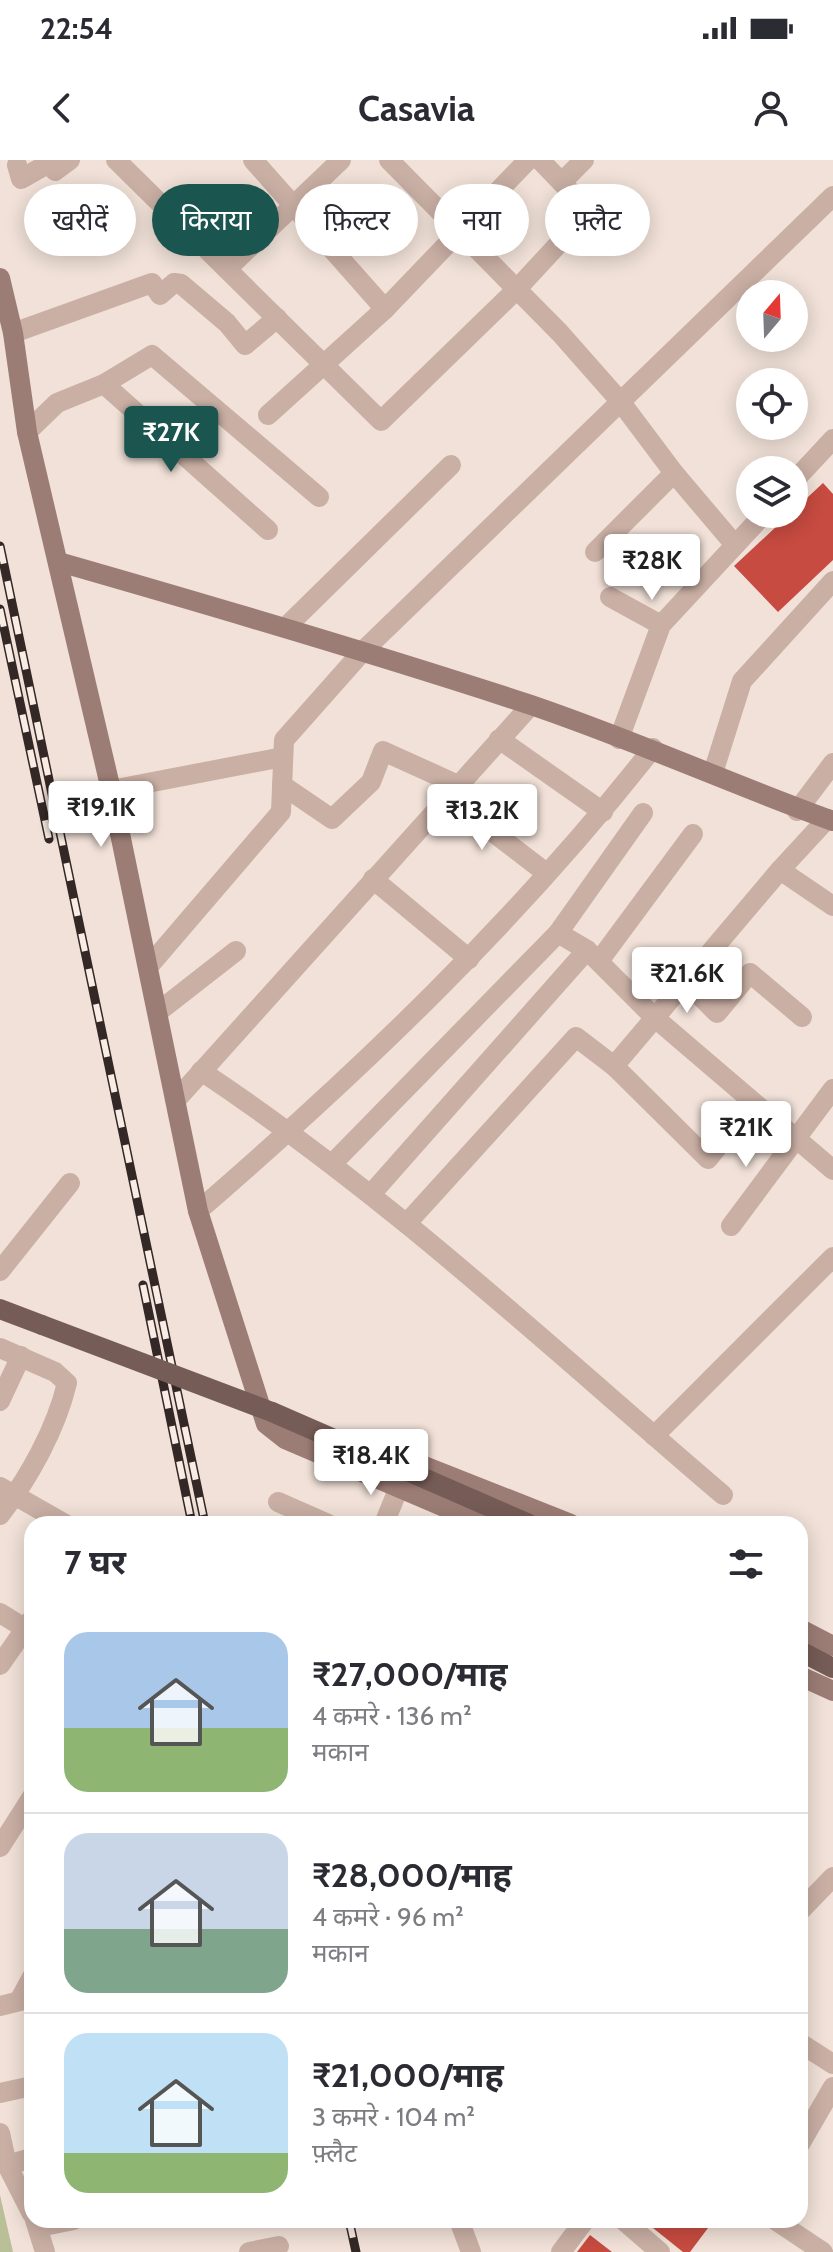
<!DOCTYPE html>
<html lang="hi">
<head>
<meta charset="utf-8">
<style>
	:root { --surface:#fff; --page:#f7f7f7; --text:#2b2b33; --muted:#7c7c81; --line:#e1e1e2; --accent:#1b5550 }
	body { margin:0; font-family:Cabin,"Noto Sans Devanagari",sans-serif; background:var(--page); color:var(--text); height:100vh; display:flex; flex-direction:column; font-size:30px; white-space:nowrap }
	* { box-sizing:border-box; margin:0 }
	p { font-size:26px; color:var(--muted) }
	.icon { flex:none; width:44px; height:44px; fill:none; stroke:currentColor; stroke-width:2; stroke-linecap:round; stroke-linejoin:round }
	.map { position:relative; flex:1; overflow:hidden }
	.side { position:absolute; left:24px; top:1356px; width:784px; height:712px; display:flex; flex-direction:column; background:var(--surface); border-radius:24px; box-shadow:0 4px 20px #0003 }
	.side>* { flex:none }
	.top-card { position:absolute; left:24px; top:24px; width:786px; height:72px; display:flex; gap:16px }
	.needle { width:52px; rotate:19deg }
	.buttons { position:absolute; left:736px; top:120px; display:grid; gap:16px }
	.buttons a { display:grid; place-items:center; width:72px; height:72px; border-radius:50%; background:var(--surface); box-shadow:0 4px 20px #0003; font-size:40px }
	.price { position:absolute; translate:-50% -68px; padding:0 18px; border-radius:8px; background:#fff; color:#222; font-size:26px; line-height:52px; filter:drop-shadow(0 2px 4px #0008) }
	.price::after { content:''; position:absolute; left:50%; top:48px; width:24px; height:18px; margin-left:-12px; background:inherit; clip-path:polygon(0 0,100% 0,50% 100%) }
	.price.selected { background:var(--accent); color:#fff }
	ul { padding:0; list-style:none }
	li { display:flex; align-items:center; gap:24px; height:200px; padding:0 40px }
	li+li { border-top:2px solid var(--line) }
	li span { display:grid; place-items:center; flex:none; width:224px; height:160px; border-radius:24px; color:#555 }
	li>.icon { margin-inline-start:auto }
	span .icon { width:96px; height:96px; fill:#fffc; stroke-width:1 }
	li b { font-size:34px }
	h2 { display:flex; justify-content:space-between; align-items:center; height:96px; padding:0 40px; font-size:34px }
	.pill { padding:0 28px; border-radius:36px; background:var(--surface); box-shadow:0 4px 20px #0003; font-size:28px; line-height:72px }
	.pill.selected { background:var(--accent); color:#fff }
	.status { display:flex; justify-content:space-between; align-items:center; height:56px; padding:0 40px; background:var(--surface); direction:ltr }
	.status svg { height:22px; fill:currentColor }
	header { display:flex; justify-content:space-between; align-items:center; height:104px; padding:0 40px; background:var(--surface); font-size:36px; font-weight:700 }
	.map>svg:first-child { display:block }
	.green { fill:#b9c098 }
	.building { fill:#c74b40 }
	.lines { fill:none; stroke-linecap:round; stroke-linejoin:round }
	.street { stroke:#c9afa4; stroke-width:20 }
	.secondary { stroke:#9c7d75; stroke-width:20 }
	.primary { stroke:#765c56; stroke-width:20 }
	.rail-casing { stroke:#342826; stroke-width:9 }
	.rail { stroke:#f9ece4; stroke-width:6; stroke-dasharray:18; stroke-linecap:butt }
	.primary-bridge { stroke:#765c56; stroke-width:20 }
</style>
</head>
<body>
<div class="status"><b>22:54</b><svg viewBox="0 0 49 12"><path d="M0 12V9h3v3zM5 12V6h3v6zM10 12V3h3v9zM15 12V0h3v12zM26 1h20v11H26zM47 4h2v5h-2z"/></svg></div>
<header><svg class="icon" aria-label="back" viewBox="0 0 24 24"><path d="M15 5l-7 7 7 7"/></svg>Casavia<svg class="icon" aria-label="person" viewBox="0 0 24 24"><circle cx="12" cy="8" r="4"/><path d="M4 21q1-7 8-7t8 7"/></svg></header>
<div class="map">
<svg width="833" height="2092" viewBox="0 0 833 2092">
	<rect width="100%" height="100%" fill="#f1e1d8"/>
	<!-- green -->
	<polygon class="green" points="0,2035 13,2092 0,2092"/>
	<!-- building -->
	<g class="building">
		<polygon points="823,323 833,334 833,400 778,452 734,406"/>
		<polygon points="643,2060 714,2060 690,2092 683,2092"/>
		<polygon points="590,2075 612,2092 577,2092"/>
	</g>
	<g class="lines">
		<!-- street -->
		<g class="street">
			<polyline points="116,0 381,261 516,130 589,51 540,0"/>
			<polyline points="253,0 385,149 528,0"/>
			<polyline points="389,0 560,173 620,241 674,313 595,392"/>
			<polyline points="17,5 21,19 51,2 55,11 70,0"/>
			<polyline points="562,22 584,0"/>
			<polyline points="227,109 341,0"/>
			<polyline points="13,173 152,123 160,135 174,123 181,124 227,163 245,185 277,158"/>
			<polyline points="104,224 268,370"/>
			<polyline points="268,255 385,149"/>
			<polyline points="27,272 57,243 104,224 152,195 319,337"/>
			<polyline points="674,313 735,385"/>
			<polyline points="794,321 833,279"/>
			<polyline points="610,437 661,465"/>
			<polyline points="286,467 451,305"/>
			<polyline points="499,579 603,652"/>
			<polyline points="619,579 661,465 764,354"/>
			<polyline points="713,613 742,521 833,421"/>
			<polyline points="282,625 332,659 371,622 383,591 458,625"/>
			<polyline points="111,630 283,597"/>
			<polyline points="447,637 545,712"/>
			<polyline points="797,651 833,603"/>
			<polyline points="780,710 833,746"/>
			<polyline points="373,719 469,799"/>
			<polyline points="558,773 587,790 655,858 833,1010"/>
			<polyline points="599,801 693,674"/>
			<polyline points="149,806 281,652 284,580 362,492 833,36"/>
			<polyline points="687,823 717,853 750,813 802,857"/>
			<polyline points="158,852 236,791"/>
			<path d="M 201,911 C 388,1035 552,1189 723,1335"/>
			<polyline points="176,940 531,545"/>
			<polyline points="753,942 708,999 614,906 780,710 827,659"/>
			<polyline points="333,1003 558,773 643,653"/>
			<polyline points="372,1033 587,790"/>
			<path d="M 198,1051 C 362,909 519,759 653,588"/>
			<polyline points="407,1063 576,877 614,906"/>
			<polyline points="731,1066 833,929"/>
			<polyline points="0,1111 70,1023"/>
			<path d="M 0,1188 L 55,1212 L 67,1223 C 56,1269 29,1318 0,1355"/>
			<polyline points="0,1241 21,1196"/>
			<polyline points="654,1276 833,1097"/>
			<polyline points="0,1327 65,1364"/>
			<polyline points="278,1342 328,1364"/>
			<polyline points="384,1364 399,1327"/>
			<polyline points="0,1453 26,1469 32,1467"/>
			<polyline points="0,1505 32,1459"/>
			<polyline points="0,1687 32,1637"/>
			<polyline points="800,1751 833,1717"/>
			<polyline points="19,1841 32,1817"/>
			<polyline points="0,1846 32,1838"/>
			<polyline points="800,1883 833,1904"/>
			<polyline points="0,1933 32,1926"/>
			<polyline points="0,1973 7,2005 32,2054"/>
			<polyline points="800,1984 833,1927"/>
			<polyline points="7,2005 32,1998"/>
			<polyline points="35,2060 45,2092"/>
			<polyline points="459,2060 471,2092"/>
			<polyline points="623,2060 660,2092"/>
			<polyline points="775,2060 823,2092"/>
			<polyline points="39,2067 74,2060"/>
			<polyline points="249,2092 279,2086"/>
			<polyline points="561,2092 585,2060"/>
		</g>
		<!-- secondary -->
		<g class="secondary">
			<polyline points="0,118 13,173 27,272 111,630 198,1051 266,1264 285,1279 484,1364"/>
			<path d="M 59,402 C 216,447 373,493 528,544 C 632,579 731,624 833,661"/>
			<polyline points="366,1283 571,1364"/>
			<polyline points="800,1469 833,1486"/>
			<polyline points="800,1516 833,1531"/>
		</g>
		<!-- primary -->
		<g class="primary">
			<polyline points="0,1149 42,1165"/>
			<polyline points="272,1252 529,1364"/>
			<polyline points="800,1491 833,1508"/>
		</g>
		<!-- rail casing -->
		<g class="rail-casing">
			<g id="rail">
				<polyline points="0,386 205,1364"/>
				<polyline points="0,449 49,679"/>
				<polyline points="143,1125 192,1364"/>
				<polyline points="349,2060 356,2092"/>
			</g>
		</g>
		<!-- rail -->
		<use href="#rail" class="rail"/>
		<!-- primary-bridge -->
		<polyline class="primary-bridge" points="42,1165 272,1252"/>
	</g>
</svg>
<div class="buttons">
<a><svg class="needle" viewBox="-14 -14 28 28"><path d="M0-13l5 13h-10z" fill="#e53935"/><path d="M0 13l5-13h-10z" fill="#7c7c81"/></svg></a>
<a><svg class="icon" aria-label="locate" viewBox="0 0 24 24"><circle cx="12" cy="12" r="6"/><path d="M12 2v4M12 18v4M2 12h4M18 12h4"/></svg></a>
<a><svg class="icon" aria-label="layers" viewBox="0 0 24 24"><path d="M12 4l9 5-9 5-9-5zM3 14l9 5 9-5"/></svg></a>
</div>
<b class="price selected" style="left:171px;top:314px">₹27K</b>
<b class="price" style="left:652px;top:442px">₹28K</b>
<b class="price" style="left:101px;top:689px">₹19.1K</b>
<b class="price" style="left:482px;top:692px">₹13.2K</b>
<b class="price" style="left:687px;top:855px">₹21.6K</b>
<b class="price" style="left:746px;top:1009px">₹21K</b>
<b class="price" style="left:371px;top:1337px">₹18.4K</b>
<div class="top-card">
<a class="pill">खरीदें</a>
<a class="pill selected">किराया</a>
<a class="pill">फ़िल्टर</a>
<a class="pill">नया</a>
<a class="pill">फ़्लैट</a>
</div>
<section class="side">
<h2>7 घर<svg class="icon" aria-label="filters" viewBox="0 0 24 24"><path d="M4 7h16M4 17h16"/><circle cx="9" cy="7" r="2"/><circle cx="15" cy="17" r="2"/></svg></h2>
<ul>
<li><span style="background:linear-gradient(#a9c7e8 60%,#8fb573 0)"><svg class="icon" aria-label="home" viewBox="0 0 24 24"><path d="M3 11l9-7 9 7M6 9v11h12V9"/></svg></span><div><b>₹27,000/माह</b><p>4 कमरे · 136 m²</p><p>मकान</p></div></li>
<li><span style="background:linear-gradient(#c9d6e8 60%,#7fa58c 0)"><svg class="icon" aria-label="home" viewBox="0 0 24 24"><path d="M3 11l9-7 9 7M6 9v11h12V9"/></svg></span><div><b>₹28,000/माह</b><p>4 कमरे · 96 m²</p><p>मकान</p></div></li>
<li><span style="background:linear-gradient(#bfe0f5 75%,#8fb573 0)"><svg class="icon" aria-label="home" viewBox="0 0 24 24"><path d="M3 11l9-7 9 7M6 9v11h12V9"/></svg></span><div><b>₹21,000/माह</b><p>3 कमरे · 104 m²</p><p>फ़्लैट</p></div></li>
</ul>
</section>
</div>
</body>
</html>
